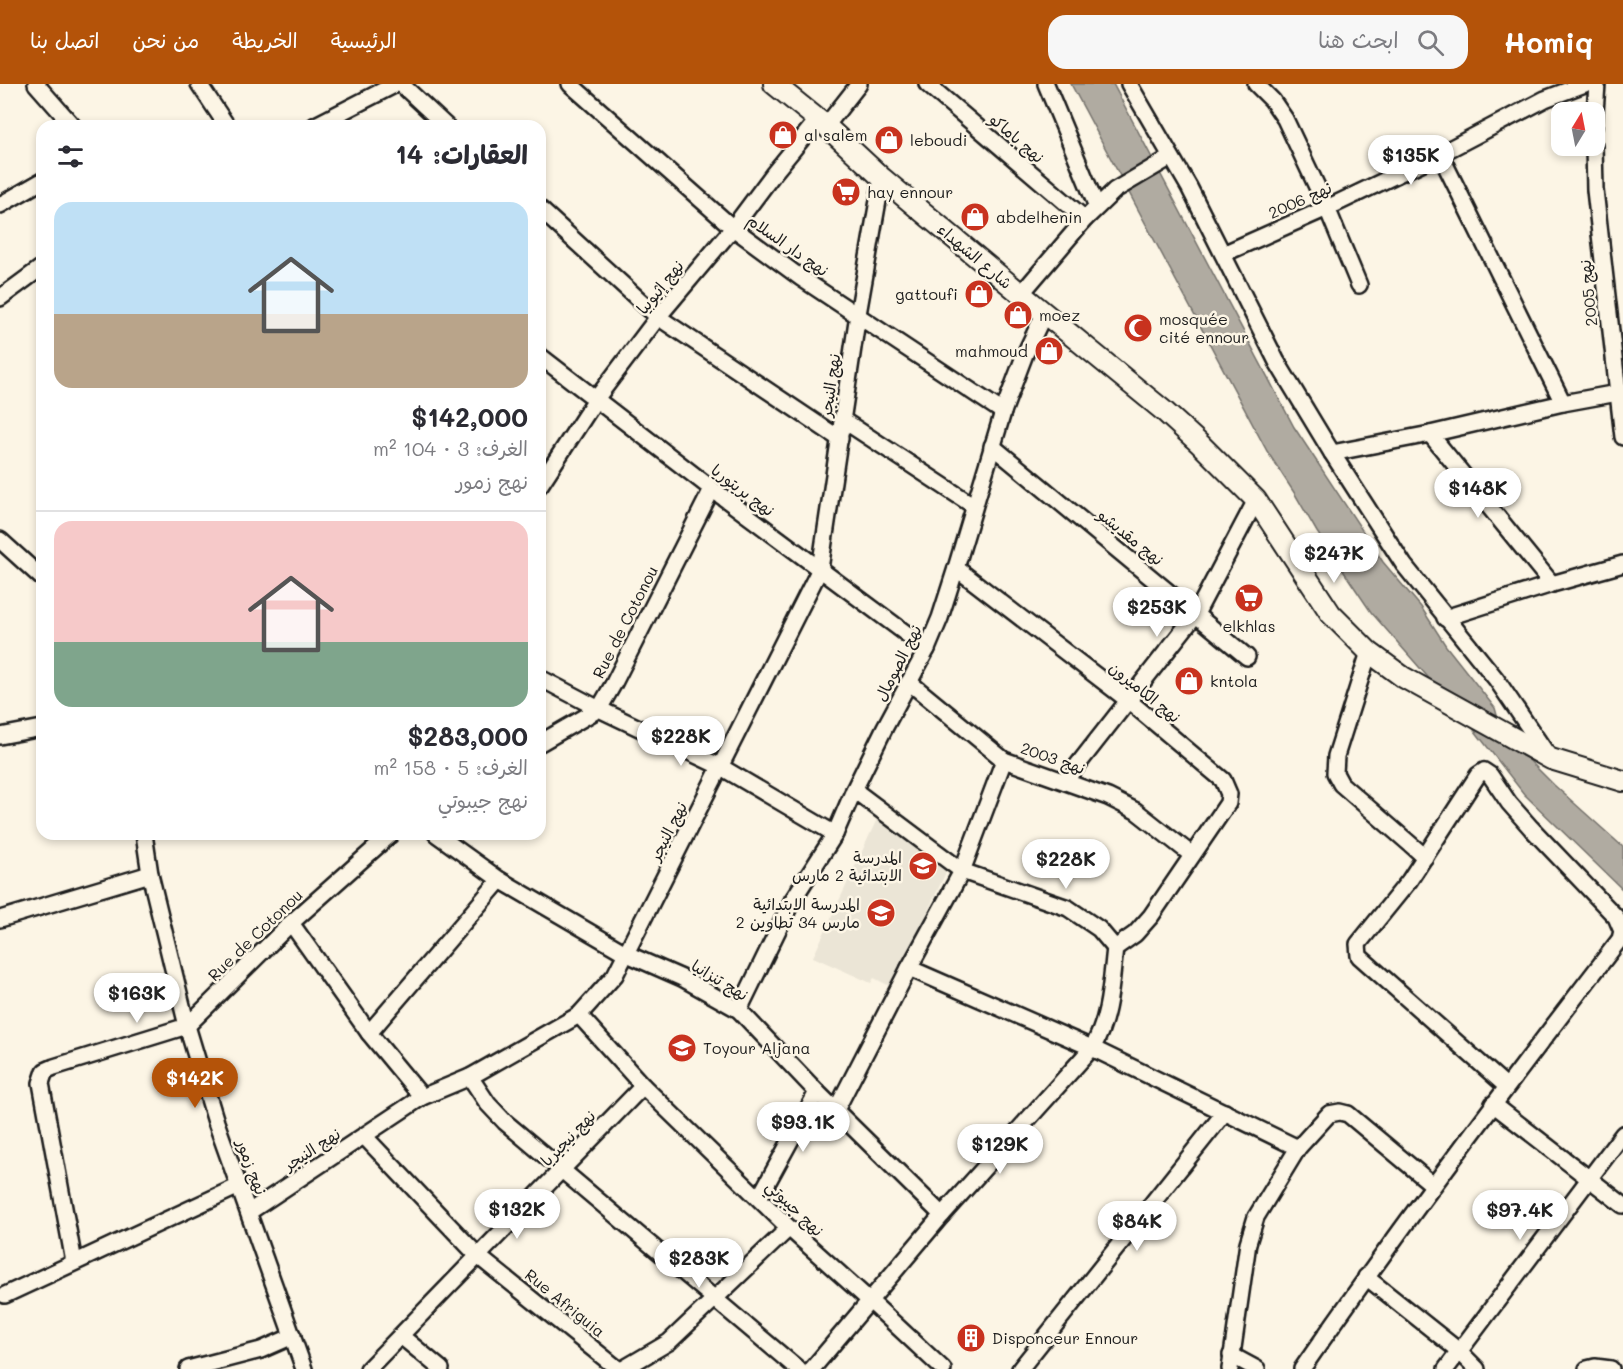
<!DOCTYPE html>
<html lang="ar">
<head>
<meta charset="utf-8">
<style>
	:root { --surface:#fff; --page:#f7f7f7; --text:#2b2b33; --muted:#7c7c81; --line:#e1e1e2; --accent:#b45309 }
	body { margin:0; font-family:Mali,"Playpen Sans Arabic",sans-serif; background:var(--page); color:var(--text); direction:rtl; height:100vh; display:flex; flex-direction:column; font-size:22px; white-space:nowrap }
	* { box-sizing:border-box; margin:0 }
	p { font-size:20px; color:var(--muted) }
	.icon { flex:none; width:33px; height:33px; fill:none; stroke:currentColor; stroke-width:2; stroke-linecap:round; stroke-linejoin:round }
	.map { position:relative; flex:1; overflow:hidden; direction:ltr }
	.details { position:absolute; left:36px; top:36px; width:510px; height:720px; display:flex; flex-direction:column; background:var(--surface); border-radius:18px; box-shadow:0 3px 9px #0003; direction:rtl }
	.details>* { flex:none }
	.needle { width:39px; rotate:10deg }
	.tools { position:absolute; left:1551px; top:18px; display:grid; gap:12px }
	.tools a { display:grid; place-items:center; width:54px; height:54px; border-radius:12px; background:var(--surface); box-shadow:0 3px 9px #0003; font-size:30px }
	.price { position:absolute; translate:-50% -51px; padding:0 14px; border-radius:21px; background:#fff; color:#222; font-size:20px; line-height:39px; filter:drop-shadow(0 2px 3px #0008) }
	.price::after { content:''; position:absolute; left:50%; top:36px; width:18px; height:14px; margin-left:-9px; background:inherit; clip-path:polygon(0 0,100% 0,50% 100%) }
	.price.on { background:var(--accent); color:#fff }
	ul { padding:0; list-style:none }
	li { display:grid; align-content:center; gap:12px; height:318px; padding:0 18px }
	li+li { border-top:2px solid var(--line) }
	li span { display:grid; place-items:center; height:186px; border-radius:18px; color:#555 }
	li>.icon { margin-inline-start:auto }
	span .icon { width:108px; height:108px; fill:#fffc; stroke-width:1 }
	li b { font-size:26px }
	h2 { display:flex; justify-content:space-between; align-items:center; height:72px; padding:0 18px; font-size:26px }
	header { display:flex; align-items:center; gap:36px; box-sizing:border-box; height:84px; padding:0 30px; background:var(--accent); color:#fff }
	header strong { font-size:28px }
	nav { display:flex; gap:33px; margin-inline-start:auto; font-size:21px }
	.search { width:420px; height:54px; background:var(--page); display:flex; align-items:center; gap:15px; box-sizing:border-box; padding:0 21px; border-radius:18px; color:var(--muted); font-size:22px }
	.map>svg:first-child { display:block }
	.built { fill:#ebe5d6 }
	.water { fill:#b0aba1; stroke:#75726c; stroke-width:1.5 }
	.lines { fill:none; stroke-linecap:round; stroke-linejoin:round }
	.minor-casing { stroke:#1c1c1c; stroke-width:20 }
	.major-casing { stroke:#1c1c1c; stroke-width:24 }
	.minor { stroke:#fcf5e5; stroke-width:15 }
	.major { stroke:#fcf5e5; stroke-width:20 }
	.labels { text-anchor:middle; stroke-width:5; stroke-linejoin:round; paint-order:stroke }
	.poi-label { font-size:16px; fill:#1c1c1c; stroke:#fcf5e5; text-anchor:start }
	.street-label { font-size:16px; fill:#1c1c1c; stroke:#fcf5e5 }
</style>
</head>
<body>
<header>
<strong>Homiq</strong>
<div class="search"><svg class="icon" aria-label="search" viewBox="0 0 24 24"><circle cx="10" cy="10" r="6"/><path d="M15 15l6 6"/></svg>ابحث هنا</div>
<nav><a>الرئيسية</a><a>الخريطة</a><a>من نحن</a><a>اتصل بنا</a></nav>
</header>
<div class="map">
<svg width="1623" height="1285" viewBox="0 0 1623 1285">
	<rect width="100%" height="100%" fill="#fcf5e5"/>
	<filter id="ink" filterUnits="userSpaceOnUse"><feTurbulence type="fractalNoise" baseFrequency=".0167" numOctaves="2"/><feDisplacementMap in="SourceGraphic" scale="12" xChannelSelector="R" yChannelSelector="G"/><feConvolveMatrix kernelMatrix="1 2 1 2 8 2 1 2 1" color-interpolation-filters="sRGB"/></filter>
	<g filter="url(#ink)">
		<!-- built -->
		<polygon class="built" points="877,735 948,784 892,903 874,894 871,899 813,873"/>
		<!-- water -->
		<polygon class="water" points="1071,0 1113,0 1294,343 1383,478 1421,523 1446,562 1495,624 1502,649 1554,701 1623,763 1623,806 1524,710 1475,647 1371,528 1317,448 1295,410 1267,367"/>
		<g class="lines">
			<!-- minor casing -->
			<g class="minor-casing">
				<g id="minor">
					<polyline points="36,0 73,42"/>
					<polyline points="199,0 227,42"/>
					<polyline points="401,0 446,42"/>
					<polyline points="570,0 733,144 801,194 1003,328"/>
					<polyline points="927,0 1085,135"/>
					<polyline points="1046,0 1097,123"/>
					<polyline points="1129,0 1189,103 1277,278 1332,369 1404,481 1496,595 1549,673"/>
					<polyline points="1256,0 1272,16 1285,35 1327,124 1359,201"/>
					<polyline points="314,42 396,0"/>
					<polyline points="826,42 859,0"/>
					<polyline points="1594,43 1597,0"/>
					<polyline points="1594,62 1595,106 1623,353"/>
					<polyline points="1440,70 1563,319"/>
					<polyline points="0,121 42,97"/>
					<polyline points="540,125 658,233 840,355"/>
					<polyline points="1223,170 1327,124 1440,70 1545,15 1585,0"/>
					<polyline points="1021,210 1085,135 1115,106 1171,73"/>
					<polyline points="0,214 42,183"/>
					<polyline points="540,272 712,405 927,565"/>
					<polyline points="843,336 974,422"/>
					<polyline points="1430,350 1552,500"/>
					<polyline points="992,362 1247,573"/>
					<polyline points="1332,369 1430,350 1563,319 1623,308"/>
					<polyline points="540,401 596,315 658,233 733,144 774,89 818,35"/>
					<polyline points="0,456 42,494"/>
					<polyline points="1445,534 1552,500 1623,480"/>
					<polyline points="1369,568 1336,672 1335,689 1341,700 1425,773"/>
					<polyline points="540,594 599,625 721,683 835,750"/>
					<polyline points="909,598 1004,676 1108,713 1136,727 1192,771"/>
					<polyline points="0,652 42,644"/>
					<polyline points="540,659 599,625 614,599 712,405"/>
					<polyline points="1065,697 1196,530 1256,416"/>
					<polyline points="854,706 962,787 1068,824 1099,845 1115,864 1135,850 1151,832 1228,719 1229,710 1223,696 1129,617 956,484"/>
					<polyline points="144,750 150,790 187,942 216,1038 304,1285"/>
					<polyline points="436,750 500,796 627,870 682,894 739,926 817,1008 942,1131"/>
					<polyline points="0,835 150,790"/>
					<polyline points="291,839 369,949 422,1013"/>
					<polyline points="909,884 1092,964 1298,1064"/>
					<polyline points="739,926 792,817 835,750 854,706 885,643 927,565 940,534 956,484 1003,328 1025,270 1044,230"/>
					<polyline points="579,931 643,1002 789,1144 869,1216 943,1285"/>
					<polyline points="369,949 500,796"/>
					<polyline points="470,993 488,1020 505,1038 798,1285"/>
					<polyline points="1493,1020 1623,1121"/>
					<polyline points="836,1026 909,884 962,787 1004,676"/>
					<polyline points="365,1053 478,1172 618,1285"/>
					<polyline points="759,1114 817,1008"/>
					<polyline points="249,1128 422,1013 470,993 579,931 615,891 820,485 858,230 882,94"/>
					<polyline points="74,1178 41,999 45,987 54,983 187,942 291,839 391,750"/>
					<polyline points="1366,1193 1459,1267 1477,1285"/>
					<polyline points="5,1211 239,1102"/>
					<polyline points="401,1252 441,1285"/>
					<polyline points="1231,1271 1257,1285"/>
					<polyline points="188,1285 261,1266 293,1252"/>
					<polyline points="368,1285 643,1002"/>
					<polyline points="623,1285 669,1258 789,1144"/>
					<path d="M 812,1285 L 942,1131 L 1092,964 C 1110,935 1111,898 1115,864"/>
					<polyline points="1020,1285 1225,1028"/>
					<polyline points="1230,1285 1248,1159 1256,1133 1298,1064 1329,1030 1340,1028 1348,1030 1433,1101"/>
					<path d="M 1302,1285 C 1404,1138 1511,996 1620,855 L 1622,847 L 1616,833 L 1531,744 L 1509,719 L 1490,691 L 1484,687 L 1478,691 L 1409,797 L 1358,860 L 1359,872 L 1506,1002"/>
					<polyline points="1446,1285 1623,1050"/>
					<polyline points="1587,1285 1595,1283 1611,1285"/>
				</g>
			</g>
			<!-- major casing -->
			<g class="major-casing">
				<polyline id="major" points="774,0 826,42 882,94 1021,210 1164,327 1200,360 1256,416 1331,530 1369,568 1403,593 1551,675 1623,697"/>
			</g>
			<!-- minor -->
			<use href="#minor" class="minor"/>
			<!-- major -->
			<use href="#major" class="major"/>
		</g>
	</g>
	<!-- icons -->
	<defs>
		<g id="shop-disc" transform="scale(1.5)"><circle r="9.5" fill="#c8321e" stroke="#fcf5e5"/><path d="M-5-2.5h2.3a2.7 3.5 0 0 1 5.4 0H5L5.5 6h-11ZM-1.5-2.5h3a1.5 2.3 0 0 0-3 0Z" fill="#fff"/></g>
		<g id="supermarket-disc" transform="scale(1.5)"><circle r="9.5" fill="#c8321e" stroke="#fcf5e5"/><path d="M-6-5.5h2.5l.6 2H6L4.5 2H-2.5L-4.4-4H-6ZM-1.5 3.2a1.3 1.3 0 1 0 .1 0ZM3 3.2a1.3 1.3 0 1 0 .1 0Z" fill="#fff"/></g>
		<g id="mosque-disc" transform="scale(1.5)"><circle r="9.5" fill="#c8321e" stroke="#fcf5e5"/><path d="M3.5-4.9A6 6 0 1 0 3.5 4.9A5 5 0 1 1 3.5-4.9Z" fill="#fff"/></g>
		<g id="school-disc" transform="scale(1.5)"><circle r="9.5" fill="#c8321e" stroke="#fcf5e5"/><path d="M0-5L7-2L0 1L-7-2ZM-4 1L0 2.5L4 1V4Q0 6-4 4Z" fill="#fff"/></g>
		<g id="building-disc" transform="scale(1.5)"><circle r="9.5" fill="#c8321e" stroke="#fcf5e5"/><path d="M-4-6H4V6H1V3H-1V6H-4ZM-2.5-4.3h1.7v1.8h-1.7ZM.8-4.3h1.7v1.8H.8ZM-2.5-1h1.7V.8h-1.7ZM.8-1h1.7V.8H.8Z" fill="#fff"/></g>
	</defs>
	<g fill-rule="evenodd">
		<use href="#shop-disc" x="783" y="51"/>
		<use href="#shop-disc" x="889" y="56"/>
		<use href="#supermarket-disc" x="846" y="108"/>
		<use href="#shop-disc" x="975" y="133"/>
		<use href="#shop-disc" x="979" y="210"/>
		<use href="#shop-disc" x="1018" y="231"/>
		<use href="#mosque-disc" x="1138" y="244"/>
		<use href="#shop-disc" x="1049" y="267"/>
		<use href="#supermarket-disc" x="1249" y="514"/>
		<use href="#shop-disc" x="1189" y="597"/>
		<use href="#school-disc" x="923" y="782"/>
		<use href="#school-disc" x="881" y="829"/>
		<use href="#school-disc" x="682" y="964"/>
		<use href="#building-disc" x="971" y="1254"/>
	</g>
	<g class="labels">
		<!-- poi labels -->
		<g class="poi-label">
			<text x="804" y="57">al salem</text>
			<text x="910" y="62">leboudi</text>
			<text x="867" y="114">hay ennour</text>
			<text x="996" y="139">abdelhenin</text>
			<text x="958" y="216" text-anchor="end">gattoufi</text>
			<text x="1039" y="237">moez</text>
			<text x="1159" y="241">mosquée<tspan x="1159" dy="18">cité ennour</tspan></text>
			<text x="1028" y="273" text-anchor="end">mahmoud</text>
			<text x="1249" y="548" text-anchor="middle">elkhlas</text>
			<text x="1210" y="603">kntola</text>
			<text x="902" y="779" text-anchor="end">المدرسة<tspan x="902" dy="18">الابتدائية 2 مارس</tspan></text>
			<text x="860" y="826" text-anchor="end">المدرسة الابتدائية<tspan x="860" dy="18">2 مارس 34 تطاوين</tspan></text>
			<text x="703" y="970">Toyour Aljana</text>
			<text x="992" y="1260">Disponceur Ennour</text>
		</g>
		<!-- street labels -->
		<g class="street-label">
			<text transform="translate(1017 54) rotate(41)" y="6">نهج باماكو</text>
			<text transform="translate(1300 116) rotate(-24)" y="6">نهج 2006</text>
			<text transform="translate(788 161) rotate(35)" y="6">نهج دار السلام</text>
			<text transform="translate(975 172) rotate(40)" y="6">شارع الشهداء</text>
			<text transform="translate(660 203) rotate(-51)" y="6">نهج إثيوبيا</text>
			<text transform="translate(1588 209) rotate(-96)" y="6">نهج 2005</text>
			<text transform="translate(830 301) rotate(-82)" y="6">نهج النيجر</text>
			<text transform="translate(743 406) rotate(37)" y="6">نهج بريتوريا</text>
			<text transform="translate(1131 453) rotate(39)" y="6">نهج مقديشو</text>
			<text transform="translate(625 538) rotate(-63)" y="6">Rue de Cotonou</text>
			<text transform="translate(898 579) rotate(-63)" y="6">نهج الصومال</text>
			<text transform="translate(1145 608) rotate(39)" y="6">نهج الكاميرون</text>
			<text transform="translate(1053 674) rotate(19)" y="6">نهج 2003</text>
			<text transform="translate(668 747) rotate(-63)" y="6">نهج النيجر</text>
			<text transform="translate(255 851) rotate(-44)" y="6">Rue de Cotonou</text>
			<text transform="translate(720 896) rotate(31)" y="6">نهج تنزانيا</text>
			<text transform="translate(568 1054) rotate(-46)" y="6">نهج نيجيريا</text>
			<text transform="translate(312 1065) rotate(-33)" y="6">نهج النيجر</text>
			<text transform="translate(252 1083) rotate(70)" y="6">نهج زمور</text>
			<text transform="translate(795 1124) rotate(44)" y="6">نهج جيبوتي</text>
			<text transform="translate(565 1219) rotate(39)" y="6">Rue Afriguia</text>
		</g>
	</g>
</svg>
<div class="tools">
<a><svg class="needle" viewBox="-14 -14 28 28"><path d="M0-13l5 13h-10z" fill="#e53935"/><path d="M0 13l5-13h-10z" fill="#7c7c81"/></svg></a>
</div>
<b class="price" style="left:1411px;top:102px">$135K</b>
<b class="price" style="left:1478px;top:435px">$148K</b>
<b class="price" style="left:1334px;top:500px">$247K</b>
<b class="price" style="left:1157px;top:554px">$253K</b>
<b class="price" style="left:681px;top:683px">$228K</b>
<b class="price" style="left:1066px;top:806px">$228K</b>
<b class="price" style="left:137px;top:940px">$163K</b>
<b class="price on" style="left:195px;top:1025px">$142K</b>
<b class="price" style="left:803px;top:1069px">$93.1K</b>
<b class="price" style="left:1000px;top:1091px">$129K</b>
<b class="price" style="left:517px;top:1156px">$132K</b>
<b class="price" style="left:1520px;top:1157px">$97.4K</b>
<b class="price" style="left:1137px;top:1168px">$84K</b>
<b class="price" style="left:699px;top:1205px">$283K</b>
<section class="details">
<h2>العقارات: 14<svg class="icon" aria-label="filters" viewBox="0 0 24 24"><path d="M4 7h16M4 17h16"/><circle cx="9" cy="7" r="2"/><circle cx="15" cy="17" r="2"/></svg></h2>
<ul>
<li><span style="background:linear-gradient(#bfe0f5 60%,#b9a48a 0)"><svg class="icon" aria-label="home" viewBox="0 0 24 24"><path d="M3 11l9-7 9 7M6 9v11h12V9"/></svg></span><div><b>$142,000</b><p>الغرف: 3 · 104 m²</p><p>نهج زمور</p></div></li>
<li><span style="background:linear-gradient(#f6c9c9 65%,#7fa58c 0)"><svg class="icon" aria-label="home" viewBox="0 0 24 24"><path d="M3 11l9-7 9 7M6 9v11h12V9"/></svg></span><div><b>$283,000</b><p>الغرف: 5 · 158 m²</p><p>نهج جيبوتي</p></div></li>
</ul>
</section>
</div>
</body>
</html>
